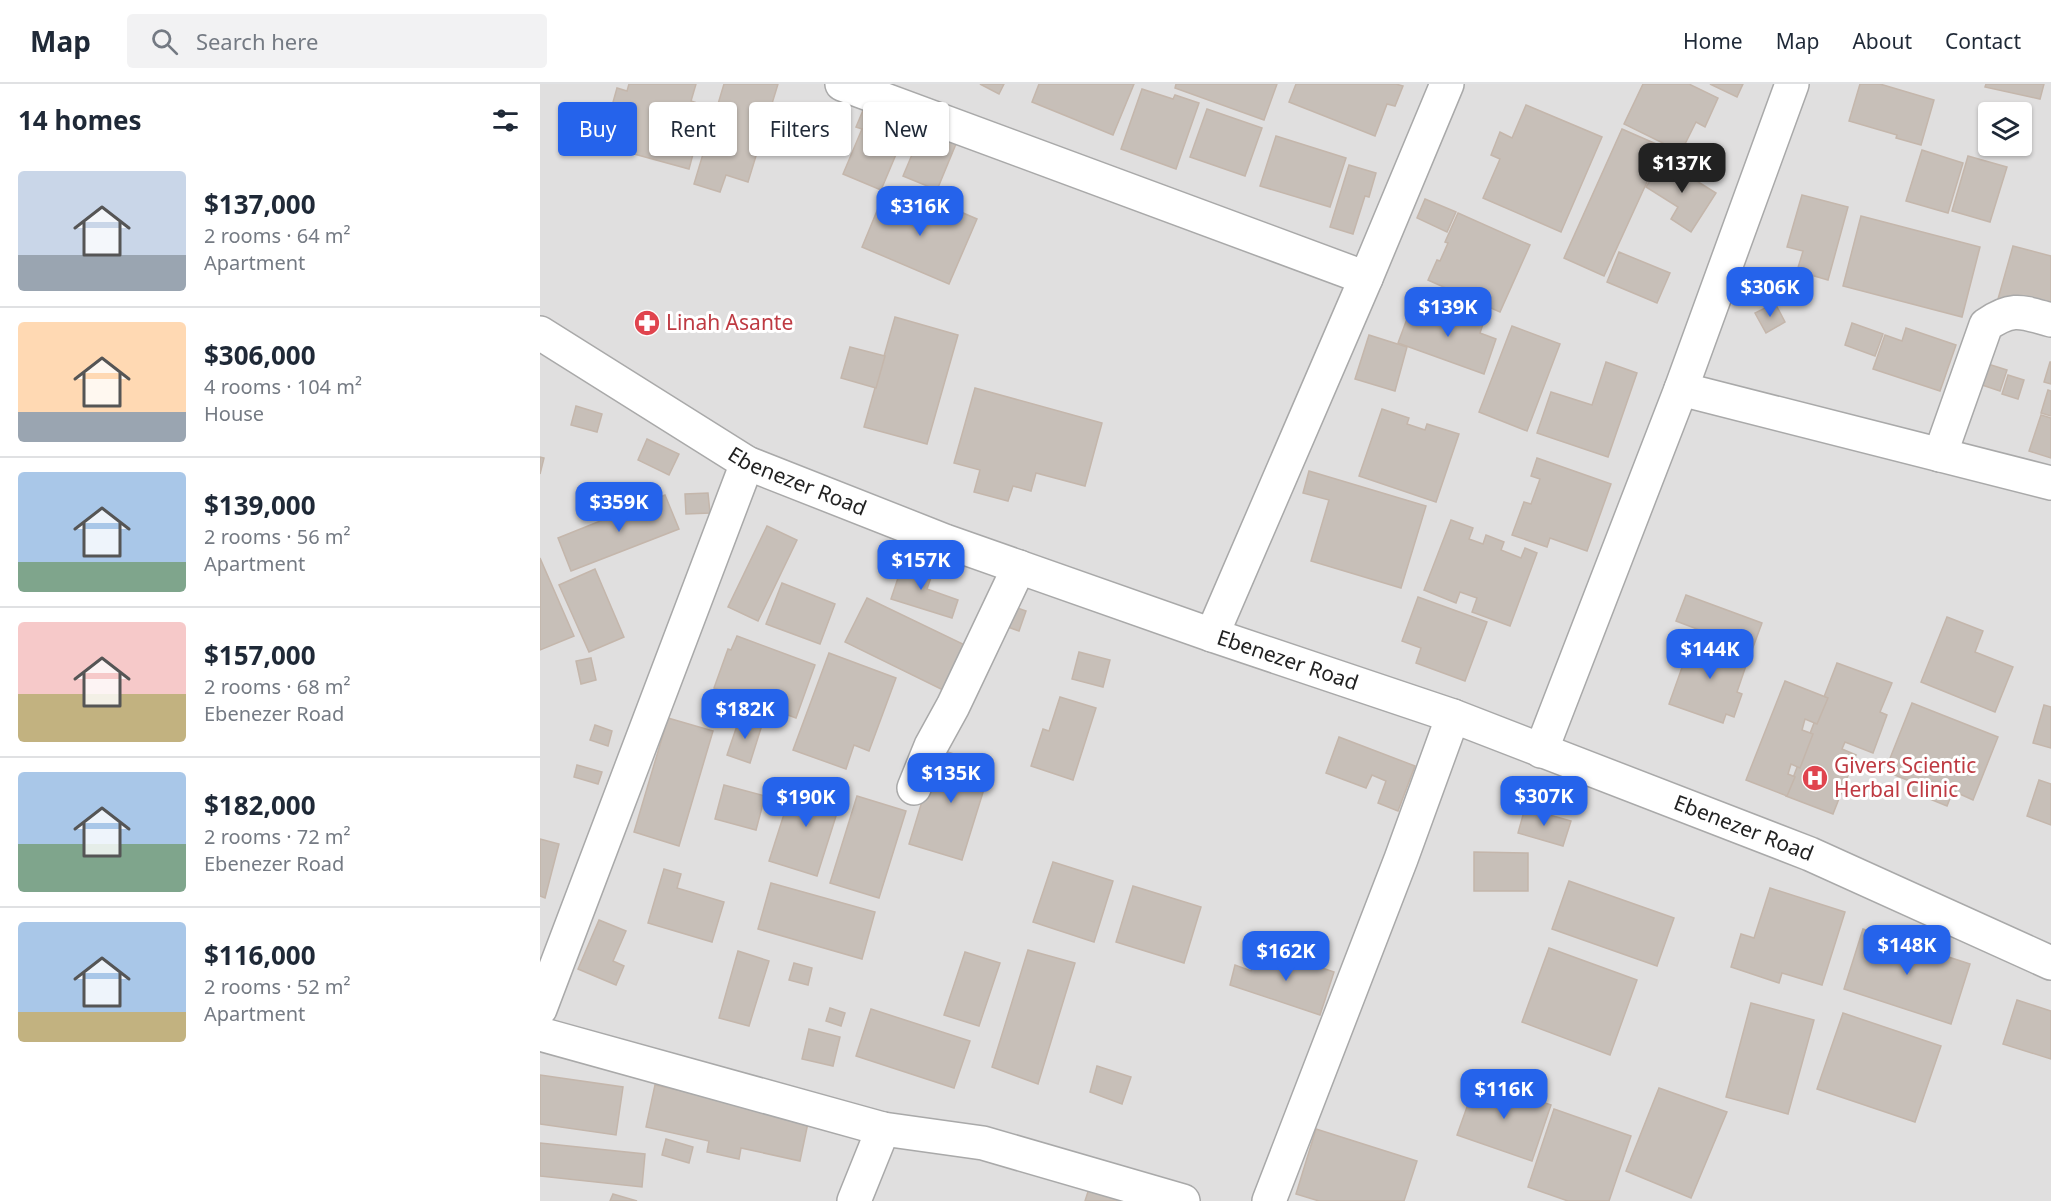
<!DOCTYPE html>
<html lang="en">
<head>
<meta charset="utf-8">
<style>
	:root { --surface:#fff; --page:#f2f2f3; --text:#1f2937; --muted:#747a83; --line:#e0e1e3; --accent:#2563eb }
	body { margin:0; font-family:"Noto Sans",sans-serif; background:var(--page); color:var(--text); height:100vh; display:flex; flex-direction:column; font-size:22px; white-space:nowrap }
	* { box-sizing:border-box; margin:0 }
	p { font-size:20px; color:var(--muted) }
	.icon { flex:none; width:33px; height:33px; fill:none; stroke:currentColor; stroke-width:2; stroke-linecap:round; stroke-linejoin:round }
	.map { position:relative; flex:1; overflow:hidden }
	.side { display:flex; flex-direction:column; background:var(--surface); width:540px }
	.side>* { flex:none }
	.hud { position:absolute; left:18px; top:18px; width:570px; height:54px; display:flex; gap:12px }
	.buttons { position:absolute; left:1438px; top:18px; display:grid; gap:12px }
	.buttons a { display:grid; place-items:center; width:54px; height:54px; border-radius:6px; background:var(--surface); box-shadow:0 2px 4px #0004; font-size:30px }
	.price { position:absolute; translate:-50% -51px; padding:0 14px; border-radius:12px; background:var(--accent); color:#fff; font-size:20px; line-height:39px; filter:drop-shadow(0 2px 3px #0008) }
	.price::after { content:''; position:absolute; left:50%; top:36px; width:18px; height:14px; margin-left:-9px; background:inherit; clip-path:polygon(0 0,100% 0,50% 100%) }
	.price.current { background:#222; color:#fff }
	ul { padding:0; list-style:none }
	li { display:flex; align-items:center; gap:18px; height:150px; padding:0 18px }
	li+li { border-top:2px solid var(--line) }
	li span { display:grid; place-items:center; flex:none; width:168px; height:120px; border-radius:6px; color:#555 }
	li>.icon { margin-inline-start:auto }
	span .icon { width:72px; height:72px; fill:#fffc; stroke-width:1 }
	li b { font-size:26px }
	h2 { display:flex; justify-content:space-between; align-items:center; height:72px; padding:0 18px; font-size:26px }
	.pill { padding:0 21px; border-radius:6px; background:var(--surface); box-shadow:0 2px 4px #0004; font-size:21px; line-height:54px }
	.pill.current { background:var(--accent); color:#fff }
	header { display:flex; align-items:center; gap:36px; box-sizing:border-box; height:84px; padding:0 30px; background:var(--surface); border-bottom:2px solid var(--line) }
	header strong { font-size:28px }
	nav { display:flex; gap:33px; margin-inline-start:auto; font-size:21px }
	.search { width:420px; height:54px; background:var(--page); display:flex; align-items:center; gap:15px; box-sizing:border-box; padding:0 21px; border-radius:6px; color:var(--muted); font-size:22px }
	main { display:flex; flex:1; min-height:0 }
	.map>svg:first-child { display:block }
	.residential { fill:#e0dfdf; fill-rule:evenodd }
	.building { fill:#c7bfb8; stroke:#c4b6ab; stroke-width:1.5 }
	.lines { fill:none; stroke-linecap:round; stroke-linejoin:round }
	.minor-casing { stroke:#a9a9a9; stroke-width:36 }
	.minor { stroke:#fff; stroke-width:33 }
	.labels { text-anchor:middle; stroke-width:6; stroke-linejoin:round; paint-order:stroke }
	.health-label { font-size:21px; fill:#be3a42; stroke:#fff; text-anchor:start }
	.street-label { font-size:21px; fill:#222; stroke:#fff }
</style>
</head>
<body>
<header>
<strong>Map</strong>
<div class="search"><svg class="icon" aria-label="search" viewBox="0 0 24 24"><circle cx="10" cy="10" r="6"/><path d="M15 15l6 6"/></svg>Search here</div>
<nav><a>Home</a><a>Map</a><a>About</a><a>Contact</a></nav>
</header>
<main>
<section class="side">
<h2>14 homes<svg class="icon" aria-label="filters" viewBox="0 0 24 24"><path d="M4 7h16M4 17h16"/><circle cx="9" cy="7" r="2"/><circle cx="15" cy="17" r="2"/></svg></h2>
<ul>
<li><span style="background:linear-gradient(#c9d6e8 70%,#9aa5b1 0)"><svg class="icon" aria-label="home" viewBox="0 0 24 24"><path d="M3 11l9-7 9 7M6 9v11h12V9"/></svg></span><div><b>$137,000</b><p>2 rooms · 64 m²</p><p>Apartment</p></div></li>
<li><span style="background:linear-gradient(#ffd9b3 75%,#9aa5b1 0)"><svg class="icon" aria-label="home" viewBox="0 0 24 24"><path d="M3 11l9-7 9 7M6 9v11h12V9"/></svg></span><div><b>$306,000</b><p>4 rooms · 104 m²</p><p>House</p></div></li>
<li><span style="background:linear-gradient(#a9c7e8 75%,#7fa58c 0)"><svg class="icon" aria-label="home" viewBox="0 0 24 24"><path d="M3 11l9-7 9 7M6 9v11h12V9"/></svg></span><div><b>$139,000</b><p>2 rooms · 56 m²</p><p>Apartment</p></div></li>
<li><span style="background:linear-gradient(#f6c9c9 60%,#c2b280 0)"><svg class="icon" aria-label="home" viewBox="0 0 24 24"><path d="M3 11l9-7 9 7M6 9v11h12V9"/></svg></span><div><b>$157,000</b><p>2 rooms · 68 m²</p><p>Ebenezer Road</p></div></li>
<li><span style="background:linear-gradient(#a9c7e8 60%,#7fa58c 0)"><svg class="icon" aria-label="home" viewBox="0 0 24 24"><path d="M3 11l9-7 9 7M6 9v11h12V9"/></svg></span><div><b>$182,000</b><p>2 rooms · 72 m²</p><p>Ebenezer Road</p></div></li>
<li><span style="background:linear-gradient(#a9c7e8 75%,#c2b280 0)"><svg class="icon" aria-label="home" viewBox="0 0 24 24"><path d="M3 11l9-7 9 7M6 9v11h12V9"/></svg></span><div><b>$116,000</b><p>2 rooms · 52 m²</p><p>Apartment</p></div></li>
</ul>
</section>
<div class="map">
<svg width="1511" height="1117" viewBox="0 0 1511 1117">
	<rect width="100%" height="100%" fill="#f2efe9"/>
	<!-- residential -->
	<path class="residential" d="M 0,0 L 1511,0 L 1511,1117 L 0,1117 ZM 1449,28 L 1482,28 L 1482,62 L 1449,62 Z"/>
	<!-- building -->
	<g class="building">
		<polygon points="89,0 156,0 151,17 166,22 149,85 61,61 77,4 87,7"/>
		<polygon points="184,0 238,0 208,98 186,91 180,108 154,100"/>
		<polygon points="440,0 464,0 459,10"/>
		<polygon points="499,0 594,0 573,51 492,18"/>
		<polygon points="636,0 737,0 724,36 635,4"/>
		<polygon points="756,0 856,0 863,2 855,22 847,20 835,52 749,18"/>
		<polygon points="1103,0 1149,0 1178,14 1165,43 1156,38 1141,68 1084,40"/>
		<polygon points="1170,0 1203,0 1197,13"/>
		<polygon points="1320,0 1340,0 1394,16 1381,61 1356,54 1357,51 1309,37"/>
		<polygon points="1446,0 1504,0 1500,15 1445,3"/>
		<polygon points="602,5 633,15 635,11 659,19 636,85 581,65"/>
		<polygon points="986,21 1062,53 1021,148 943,114 960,75 951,71 960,48 972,54"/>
		<polygon points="324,24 368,42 341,106 303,90 322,45 316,43"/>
		<polygon points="667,25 722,44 705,92 650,73"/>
		<polygon points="1082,45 1123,63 1064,192 1024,174"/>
		<polygon points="382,47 416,60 397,106 363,92"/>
		<polygon points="736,52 806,74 790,123 720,102"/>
		<polygon points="1382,66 1423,79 1408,129 1366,117"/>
		<polygon points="1428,72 1467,83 1450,138 1412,127"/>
		<polygon points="1123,76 1176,109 1151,148 1131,135 1138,123 1106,103"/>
		<polygon points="809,81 836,89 829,113 825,112 813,150 790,143"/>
		<polygon points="344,110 388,129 393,116 437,135 409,200 322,163"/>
		<polygon points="1262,111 1308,123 1288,196 1257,187 1263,167 1247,163"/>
		<polygon points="885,115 916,128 907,148 877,134"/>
		<polygon points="918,129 990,161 960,228 888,196 897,176 900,177 908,159 905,158"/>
		<polygon points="1321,132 1440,163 1422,233 1303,202"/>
		<polygon points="1473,162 1511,172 1511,230 1458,215"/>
		<polygon points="1079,168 1130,189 1117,219 1067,198"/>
		<polygon points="874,216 894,224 891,231 907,237 910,229 943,240 940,249 956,255 944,290 858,259"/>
		<polygon points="1235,219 1245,238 1226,249 1215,229"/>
		<polygon points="355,233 418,251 387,360 324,343"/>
		<polygon points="1312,239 1343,250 1335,272 1305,261"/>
		<polygon points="972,242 1020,260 987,347 939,328"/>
		<polygon points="1366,244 1416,261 1400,307 1333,285 1345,251 1362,257"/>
		<polygon points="829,251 867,263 855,307 815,295"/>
		<polygon points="310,263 345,272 336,304 301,294"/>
		<polygon points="1066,278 1097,289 1068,373 997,349 1011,308 1052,321"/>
		<polygon points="1510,278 1511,278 1511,300 1504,298"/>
		<polygon points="1448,280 1467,286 1460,307 1442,301"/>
		<polygon points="1468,291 1484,296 1478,315 1462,310"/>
		<polygon points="435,304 562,339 545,402 496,389 491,407 473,402 468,417 434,408 440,386 414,379"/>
		<polygon points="1508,306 1511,307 1511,332 1501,329"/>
		<polygon points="36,322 62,330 57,348 31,341"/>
		<polygon points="842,325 869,334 867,340 885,346 887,340 919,350 896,418 819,392"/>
		<polygon points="1501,331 1511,334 1511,374 1489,367"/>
		<polygon points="107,355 139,370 129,391 98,376"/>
		<polygon points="0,373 4,374 0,390"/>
		<polygon points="997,374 1071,400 1047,467 1010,454 1007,463 972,451 984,418 991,420 1000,395 991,392"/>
		<polygon points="769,387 886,422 861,504 771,477 789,416 763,409"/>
		<polygon points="168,409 170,429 146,430 145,410"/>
		<polygon points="125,411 139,445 31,487 18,454"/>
		<polygon points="911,436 933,444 929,455 943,460 946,451 964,458 961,466 981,474 985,464 997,469 970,542 932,528 937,514 920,508 916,519 884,506"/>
		<polygon points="227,442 257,456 218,537 188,523"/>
		<polygon points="0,474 34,552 0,566"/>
		<polygon points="364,476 394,485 387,505 418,516 412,534 351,515"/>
		<polygon points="55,485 84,553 49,568 19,501"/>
		<polygon points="242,499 295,520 280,560 226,540"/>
		<polygon points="1146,511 1222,539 1212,566 1136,537"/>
		<polygon points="878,513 947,538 925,597 876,579 881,564 862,557"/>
		<polygon points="327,514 427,562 405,607 305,558"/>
		<polygon points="472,522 486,527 479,547 465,542"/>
		<polygon points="1407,533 1443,547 1435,568 1473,583 1455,628 1381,598"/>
		<polygon points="1154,550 1210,570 1197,608 1202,610 1194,633 1186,630 1183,639 1129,620"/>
		<polygon points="197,552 275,581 256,634 174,604 188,565 191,566"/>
		<polygon points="539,568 570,576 563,603 532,595"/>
		<polygon points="289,569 356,594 329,667 314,661 306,685 253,666"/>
		<polygon points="51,574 56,596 41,600 36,577"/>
		<polygon points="1297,579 1352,599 1340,628 1347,631 1333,669 1305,658 1302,665 1316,671 1293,730 1246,712"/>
		<polygon points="1245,597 1288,614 1277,640 1265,635 1262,646 1273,650 1260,684 1251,680 1248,690 1255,693 1247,712 1206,696"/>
		<polygon points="520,613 556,624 533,696 491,682 503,645 509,647"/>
		<polygon points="1372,619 1458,653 1433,716 1413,707 1407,722 1368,706 1372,698 1345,687"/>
		<polygon points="1504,621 1511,623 1511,664 1493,659"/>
		<polygon points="200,633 222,641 210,679 187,671"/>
		<polygon points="128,634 173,647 139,762 94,748"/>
		<polygon points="55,641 72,647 68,662 50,656"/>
		<polygon points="799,653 875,682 858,727 838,719 846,697 832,691 826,704 786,689"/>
		<polygon points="398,665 433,676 435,670 453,676 422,776 369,760"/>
		<polygon points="37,681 62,688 58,700 34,693"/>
		<polygon points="255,696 303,710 277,792 229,777"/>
		<polygon points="1499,696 1511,700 1511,741 1487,732"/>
		<polygon points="184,701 225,712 216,746 175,735"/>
		<polygon points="317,712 366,727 339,814 290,799"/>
		<polygon points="985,724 1031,737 1023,762 978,749"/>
		<polygon points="0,755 19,760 5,814 0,812"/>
		<polygon points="934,768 988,769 988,807 934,807"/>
		<polygon points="513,778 573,797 554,858 493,838"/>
		<polygon points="124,785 141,790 137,804 184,818 172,858 108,839"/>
		<polygon points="1029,797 1134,834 1117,882 1012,845"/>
		<polygon points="231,799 335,828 322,875 218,845"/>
		<polygon points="593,802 661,823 644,879 576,858"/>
		<polygon points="1230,804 1305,828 1282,901 1242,889 1239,899 1191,883 1201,850 1214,854"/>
		<polygon points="59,836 86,847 73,877 84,882 76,901 38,885"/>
		<polygon points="1323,845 1430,880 1411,940 1304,905"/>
		<polygon points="1009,864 1097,896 1070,971 982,938"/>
		<polygon points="488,866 535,879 498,1000 452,983"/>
		<polygon points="198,867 229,877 209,942 179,934"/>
		<polygon points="425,868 460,879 439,942 404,931"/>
		<polygon points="738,869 794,888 780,931 690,901 695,881 711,887 717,872 735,878"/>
		<polygon points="254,879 272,884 268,901 249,896"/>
		<polygon points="1477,916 1511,927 1511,975 1463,960"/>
		<polygon points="1211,919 1274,936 1248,1030 1186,1013"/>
		<polygon points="290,924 305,929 301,942 286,937"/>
		<polygon points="331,925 430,957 414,1004 316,972"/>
		<polygon points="1303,929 1401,962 1375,1038 1277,1005"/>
		<polygon points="269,945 300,953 293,982 262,975"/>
		<polygon points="557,982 591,993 582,1020 550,1008"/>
		<polygon points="0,991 83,1003 76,1051 0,1040"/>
		<polygon points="937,995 1011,1021 992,1077 917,1051"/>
		<polygon points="115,1001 269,1034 260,1077 201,1064 199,1075 167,1068 169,1057 106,1043"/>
		<polygon points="1119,1004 1187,1028 1151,1114 1086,1087"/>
		<polygon points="1014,1025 1091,1052 1069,1117 1028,1117 988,1103"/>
		<polygon points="776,1045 877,1077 864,1117 779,1117 756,1110"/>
		<polygon points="126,1055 153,1063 149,1079 122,1071"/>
		<polygon points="0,1059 105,1070 102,1103 0,1092"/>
		<polygon points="553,1092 597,1117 545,1117"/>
		<polygon points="73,1110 97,1117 70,1117"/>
	</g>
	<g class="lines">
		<!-- minor casing -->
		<g class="minor-casing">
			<g id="minor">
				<polyline points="302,0 826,194"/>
				<path id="s1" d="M 0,249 L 207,379 L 405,457 L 672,551 L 913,632 L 1270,770 L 1511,879"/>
				<polyline points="1141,305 1511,399"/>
				<path d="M 1400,371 L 1446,241 C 1473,222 1482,228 1511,236"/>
				<polyline points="672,551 826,194 907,0"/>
				<polyline points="1001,667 1141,305 1252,0"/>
				<polyline points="374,704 391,662 413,622 479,483"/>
				<polyline points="0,925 207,379"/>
				<polyline points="0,950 343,1045 443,1059 643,1117"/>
				<polyline points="314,1117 343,1045"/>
				<polyline points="729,1117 861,775 913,632"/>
			</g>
		</g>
		<!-- minor -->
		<use href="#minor" class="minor"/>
	</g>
	<!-- icons -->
	<defs>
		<g id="pharmacy-disc" transform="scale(1.35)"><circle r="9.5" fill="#e0444e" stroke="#fff"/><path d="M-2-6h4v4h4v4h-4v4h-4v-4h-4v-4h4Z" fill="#fff"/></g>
		<g id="hospital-disc" transform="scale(1.35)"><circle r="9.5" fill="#e0444e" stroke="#fff"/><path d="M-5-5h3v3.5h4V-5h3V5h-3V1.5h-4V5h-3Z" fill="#fff"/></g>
	</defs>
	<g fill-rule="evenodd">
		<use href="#pharmacy-disc" x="107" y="239"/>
		<use href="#hospital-disc" x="1275" y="694"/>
	</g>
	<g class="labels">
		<!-- health labels -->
		<g class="health-label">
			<text x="126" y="246">Linah Asante</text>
			<text x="1294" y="689">Givers Scientic<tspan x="1294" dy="24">Herbal Clinic</tspan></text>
		</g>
		<!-- street labels -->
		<g class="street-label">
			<text dy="7" stroke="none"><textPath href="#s1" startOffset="298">Ebenezer Road</textPath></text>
			<text dy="7" stroke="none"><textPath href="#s1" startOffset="820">Ebenezer Road</textPath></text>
			<text dy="7" stroke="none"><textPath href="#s1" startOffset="1306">Ebenezer Road</textPath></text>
		</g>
	</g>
</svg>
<div class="buttons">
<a><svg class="icon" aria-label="layers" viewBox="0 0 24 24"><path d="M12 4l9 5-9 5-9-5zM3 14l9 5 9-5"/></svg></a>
</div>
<b class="price current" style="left:1142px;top:110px">$137K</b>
<b class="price" style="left:380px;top:153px">$316K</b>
<b class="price" style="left:1230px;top:234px">$306K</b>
<b class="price" style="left:908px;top:254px">$139K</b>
<b class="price" style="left:79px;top:449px">$359K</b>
<b class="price" style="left:381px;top:507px">$157K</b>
<b class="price" style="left:1170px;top:596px">$144K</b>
<b class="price" style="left:205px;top:656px">$182K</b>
<b class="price" style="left:411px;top:720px">$135K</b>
<b class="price" style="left:1004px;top:743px">$307K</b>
<b class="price" style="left:266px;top:744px">$190K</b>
<b class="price" style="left:1367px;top:892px">$148K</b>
<b class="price" style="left:746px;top:898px">$162K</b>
<b class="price" style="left:964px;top:1036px">$116K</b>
<div class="hud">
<a class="pill current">Buy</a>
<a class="pill">Rent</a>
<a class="pill">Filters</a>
<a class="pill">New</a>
</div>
</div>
</main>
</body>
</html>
